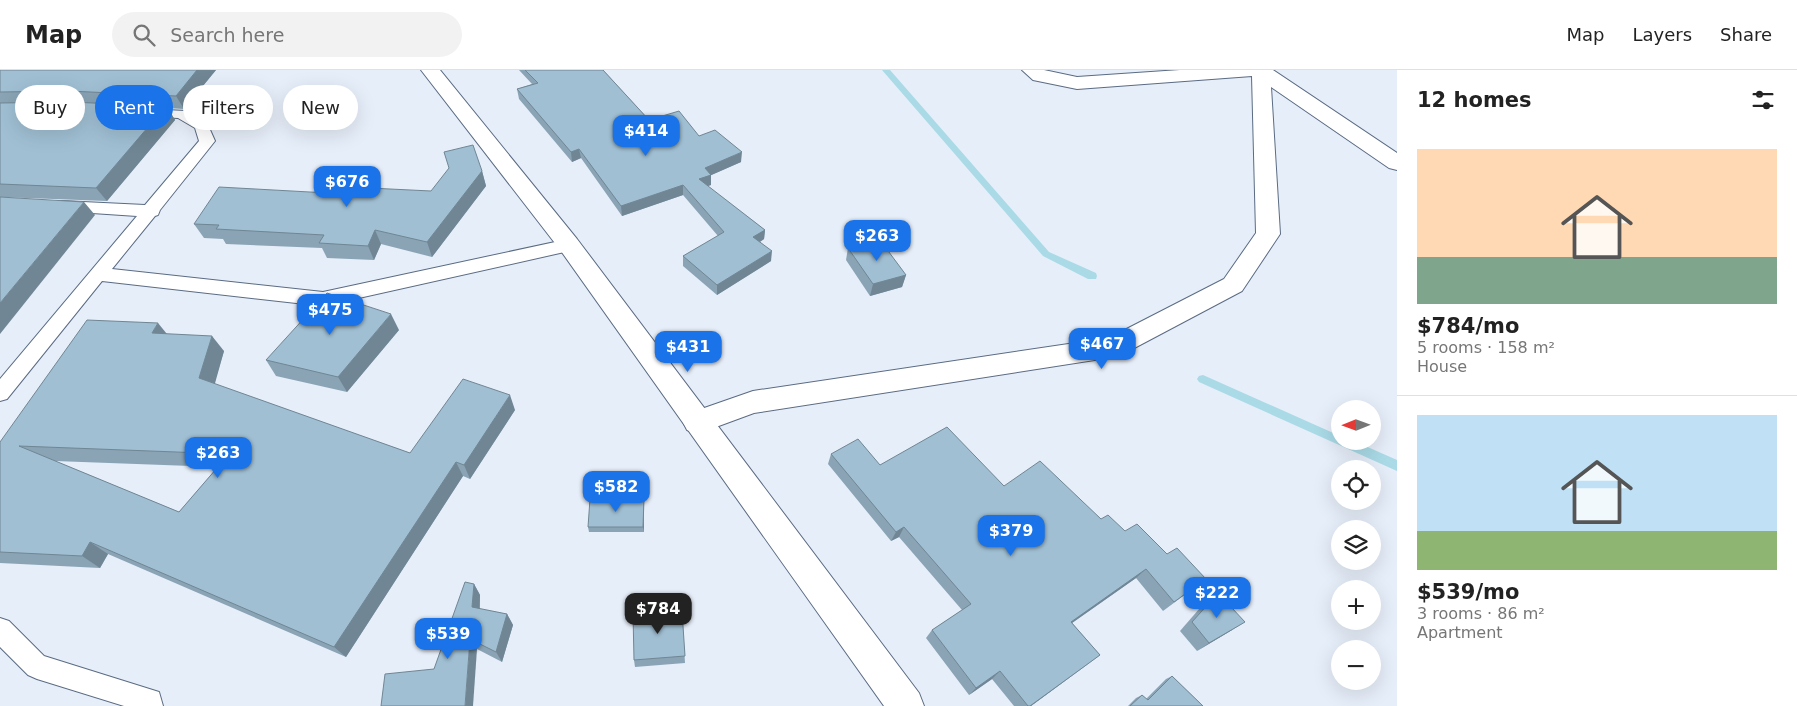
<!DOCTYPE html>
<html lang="en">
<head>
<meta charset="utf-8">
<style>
	:root { --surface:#fff; --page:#f2f2f2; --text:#222; --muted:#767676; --line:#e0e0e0; --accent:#1a73e8 }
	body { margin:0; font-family:"DejaVu Sans",sans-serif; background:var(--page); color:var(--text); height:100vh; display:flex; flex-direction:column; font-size:19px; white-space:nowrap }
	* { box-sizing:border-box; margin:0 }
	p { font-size:16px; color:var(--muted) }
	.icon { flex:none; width:28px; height:28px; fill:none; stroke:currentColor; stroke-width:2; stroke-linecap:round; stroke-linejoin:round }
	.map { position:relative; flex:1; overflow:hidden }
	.panel { display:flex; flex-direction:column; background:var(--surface); width:400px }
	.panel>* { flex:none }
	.hud { position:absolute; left:15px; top:15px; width:475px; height:45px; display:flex; gap:10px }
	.needle { width:32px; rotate:269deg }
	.controls { position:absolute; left:1331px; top:330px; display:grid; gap:10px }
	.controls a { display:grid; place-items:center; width:50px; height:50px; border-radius:50%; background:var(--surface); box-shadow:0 5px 20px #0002; font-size:25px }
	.price { position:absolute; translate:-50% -42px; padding:0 11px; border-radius:10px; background:var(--accent); color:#fff; font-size:16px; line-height:32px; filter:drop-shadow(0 1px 2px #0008) }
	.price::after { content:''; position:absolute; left:50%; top:30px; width:15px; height:11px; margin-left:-8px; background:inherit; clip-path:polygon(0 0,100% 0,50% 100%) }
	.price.active { background:#222; color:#fff }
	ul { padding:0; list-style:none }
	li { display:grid; align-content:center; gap:10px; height:265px; padding:0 20px }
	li+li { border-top:1px solid var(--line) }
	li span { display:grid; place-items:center; height:155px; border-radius:0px; color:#555 }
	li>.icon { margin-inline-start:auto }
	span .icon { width:90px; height:90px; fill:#fffc; stroke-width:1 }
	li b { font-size:21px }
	h2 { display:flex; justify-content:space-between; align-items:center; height:60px; padding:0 20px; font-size:21px }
	.chip { padding:0 18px; border-radius:22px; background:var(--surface); box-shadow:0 5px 20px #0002; font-size:18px; line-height:45px }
	.chip.active { background:var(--accent); color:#fff }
	header { display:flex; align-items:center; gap:30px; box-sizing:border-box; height:70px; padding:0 25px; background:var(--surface); border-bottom:1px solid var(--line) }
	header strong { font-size:24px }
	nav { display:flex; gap:28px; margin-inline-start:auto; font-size:18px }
	.search { width:350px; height:45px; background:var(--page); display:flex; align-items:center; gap:12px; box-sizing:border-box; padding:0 18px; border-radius:28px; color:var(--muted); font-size:19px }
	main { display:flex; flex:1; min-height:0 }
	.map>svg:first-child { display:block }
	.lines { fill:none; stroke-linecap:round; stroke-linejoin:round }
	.stream { fill:#a9dae6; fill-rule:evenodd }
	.service-casing { stroke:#5a6b83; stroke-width:2 }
	.minor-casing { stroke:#5a6b83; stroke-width:2 }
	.tertiary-casing { stroke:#5a6b83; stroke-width:2 }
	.service { fill:#fff; fill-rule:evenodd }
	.minor { fill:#fff; fill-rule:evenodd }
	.tertiary { fill:#fff; fill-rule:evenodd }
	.wall { fill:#8aa4b5; fill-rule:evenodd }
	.shaded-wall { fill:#708694 }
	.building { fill:#a0bfd3; stroke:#708694; fill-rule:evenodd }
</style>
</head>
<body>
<header>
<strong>Map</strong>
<div class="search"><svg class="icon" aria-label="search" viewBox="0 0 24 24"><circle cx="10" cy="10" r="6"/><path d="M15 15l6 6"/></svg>Search here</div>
<nav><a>Map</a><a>Layers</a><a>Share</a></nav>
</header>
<main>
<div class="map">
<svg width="1397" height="636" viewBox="0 0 1397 636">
	<rect width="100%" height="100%" fill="#e6eef9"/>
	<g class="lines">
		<!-- stream -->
		<g class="stream">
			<polygon points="882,0 890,0 1049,182 1096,203 1097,206 1096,209 1088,209 1043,186"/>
			<polygon points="1203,305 1340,366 1340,371 1354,371 1397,390 1397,401 1199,312 1197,309 1199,306"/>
		</g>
		<!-- service casing -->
		<g class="service-casing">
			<g id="service">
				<polygon points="144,39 186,41 207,53 215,71 160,140 158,145 155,146 112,199 323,222 569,169 575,171 578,175 575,179 569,181 323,236 102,211 7,329 0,331 0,309 137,146 62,141 56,140 54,136 56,132 62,131 145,135 199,71 195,58 178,48 139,46 137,43 139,40"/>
				<polygon points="0,548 9,551 44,586 159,622 163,636 124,636 37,609 28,605 0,577"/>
			</g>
		</g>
		<!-- minor casing -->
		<g class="minor-casing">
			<polygon id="minor" points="1022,0 1044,0 1077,7 1180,0 1273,0 1397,83 1397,100 1389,98 1271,17 1280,164 1242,221 1123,284 1114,287 754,343 697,364 687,360 683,352 687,344 753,321 1109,268 1224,209 1256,163 1252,6 1077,19 1033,10"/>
		</g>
		<!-- tertiary casing -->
		<g class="tertiary-casing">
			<polygon id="tertiary" points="421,0 440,0 577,169 919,623 924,636 884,636 561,181"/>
		</g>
		<!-- service -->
		<use href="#service" class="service"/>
		<!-- minor -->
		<use href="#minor" class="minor"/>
		<!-- tertiary -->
		<use href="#tertiary" class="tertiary"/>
	</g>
	<!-- wall -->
	<g class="wall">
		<polygon points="0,0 216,0 184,39 168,38 175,50 107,131 0,127"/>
		<polygon points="519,0 603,0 649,50 699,66 741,92 711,105 711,115 707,116 765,160 764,169 760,172 771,191 717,225 683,196 683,186 718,166 683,125 622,146 581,88 572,92 519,29 517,19 532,14"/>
		<polygon points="482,101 486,116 432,187 381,174 374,190 327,188 322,178 226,174 223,169 204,168 194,154 346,124 431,121"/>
		<polygon points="848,178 906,205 902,217 870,226 846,190"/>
		<polygon points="399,260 347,322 276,306 266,290"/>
		<path d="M 167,264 L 224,281 L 214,314 L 410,383 L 515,340 L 470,409 L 463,406 L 346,587 L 108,484 L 100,498 L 0,493 L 0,372 ZM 55,391 L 218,397 L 179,442 Z"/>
		<polygon points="831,384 880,395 1004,416 1101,449 1167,484 1206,509 1163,541 1136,508 1072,553 1100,585 1031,636 1014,636 992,609 969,625 926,568 932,560 962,540 899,467 891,471 828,394"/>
		<polygon points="644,434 644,462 589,462 588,457"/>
		<polygon points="474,514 480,525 480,539 507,544 513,555 502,592 477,579 434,599"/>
		<polygon points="1218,523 1232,560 1197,581 1180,561 1206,531"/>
		<polygon points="682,541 685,593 635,597 634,590"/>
		<polygon points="1172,606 1203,636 1128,636 1136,628 1142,625 1146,629 1166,609"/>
	</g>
	<!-- shaded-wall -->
	<g class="shaded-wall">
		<polygon points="197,0 216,0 184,39 176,26"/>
		<polygon points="166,36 175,50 107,131 96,118"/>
		<polygon points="579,79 581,88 572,92 571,82"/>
		<polygon points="742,82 741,92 707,107 711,105 711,115 699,119 699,109 705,98"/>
		<polygon points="482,101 486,116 432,187 427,172"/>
		<polygon points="683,115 683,125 622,146 621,136"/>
		<polygon points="84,132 95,145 0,264 0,233"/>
		<polygon points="375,160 381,174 374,190 368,176"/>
		<polygon points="765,160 764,169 752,177 753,167"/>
		<polygon points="772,181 771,191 717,225 717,215"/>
		<polygon points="906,205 902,217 870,226 873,214"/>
		<polygon points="391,244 399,260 347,322 338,307"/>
		<polygon points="158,253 171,269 152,263"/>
		<polygon points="212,266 224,281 212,324 199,308"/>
		<polygon points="510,325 515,340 470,409 464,395"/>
		<polygon points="456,392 463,406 346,587 334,577"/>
		<polygon points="644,429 644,462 643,457"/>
		<polygon points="904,457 899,467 891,471 896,462"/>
		<polygon points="90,472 108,484 100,498 82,486"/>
		<polygon points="1146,499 1136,508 1062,560 1071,552"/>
		<polygon points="474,514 480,525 479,548 472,537"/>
		<polygon points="507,544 513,555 502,592 496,582"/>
		<polygon points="1245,552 1232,560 1197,581 1209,573"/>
		<polygon points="470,569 477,579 473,636 465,636"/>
		<polygon points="1100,585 1031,636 1030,636"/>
		<polygon points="1000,601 992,609 969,625 976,618"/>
	</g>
	<!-- building -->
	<g class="building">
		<polygon points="0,0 197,0 176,26 69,21 0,22"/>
		<polygon points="525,0 603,0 649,50 679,41 699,66 715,60 742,82 705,98 711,105 699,109 765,160 753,167 772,181 717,215 683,186 724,162 683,115 621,136 579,79 571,82 517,19 538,13"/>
		<polygon points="69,32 166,36 96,118 0,114 0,33"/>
		<polygon points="473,75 482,101 427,172 375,160 368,176 319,173 324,165 216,159 219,155 194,154 219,117 346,124 349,117 431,121 449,98 444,82"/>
		<polygon points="0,127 84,132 0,233"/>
		<polygon points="880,170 906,205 873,214 848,178"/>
		<polygon points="327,223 391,244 338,307 266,290"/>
		<path d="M 87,250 L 158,253 L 152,263 L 212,266 L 199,308 L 410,383 L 463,309 L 510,325 L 464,395 L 456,392 L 334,577 L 90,472 L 82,486 L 0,482 L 0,372 ZM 19,376 L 229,384 L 179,442 Z"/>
		<polygon points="947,357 1004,416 1040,391 1101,449 1108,445 1125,461 1137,454 1167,484 1177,478 1206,509 1174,532 1146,499 1071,552 1100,585 1030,636 1028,636 1000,601 976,618 932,560 971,534 904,457 896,462 831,384 858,369 880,395"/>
		<polygon points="590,429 644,429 643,457 588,457"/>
		<polygon points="465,512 474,514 472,537 507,544 496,582 470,569 465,636 381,636 385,604 434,599"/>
		<polygon points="1218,523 1245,552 1209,573 1192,552"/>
		<polygon points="682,541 685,586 634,590 633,544"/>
		<polygon points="1172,606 1203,636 1130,636 1142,625 1148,630"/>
	</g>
</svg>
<div class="controls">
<a><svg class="needle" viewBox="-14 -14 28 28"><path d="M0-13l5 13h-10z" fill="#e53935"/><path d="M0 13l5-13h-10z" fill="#767676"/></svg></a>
<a><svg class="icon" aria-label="locate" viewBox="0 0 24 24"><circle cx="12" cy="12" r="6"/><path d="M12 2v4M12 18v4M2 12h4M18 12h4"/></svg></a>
<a><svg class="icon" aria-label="layers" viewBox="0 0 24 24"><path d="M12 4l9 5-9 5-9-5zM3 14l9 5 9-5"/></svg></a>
<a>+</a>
<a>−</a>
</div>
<b class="price" style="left:646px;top:87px">$414</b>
<b class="price" style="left:347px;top:138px">$676</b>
<b class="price" style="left:877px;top:192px">$263</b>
<b class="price" style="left:330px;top:266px">$475</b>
<b class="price" style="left:1102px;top:300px">$467</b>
<b class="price" style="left:688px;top:303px">$431</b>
<b class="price" style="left:218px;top:409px">$263</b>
<b class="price" style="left:616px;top:443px">$582</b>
<b class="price" style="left:1011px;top:487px">$379</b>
<b class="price" style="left:1217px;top:549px">$222</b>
<b class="price active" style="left:658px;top:565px">$784</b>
<b class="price" style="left:448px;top:590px">$539</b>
<div class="hud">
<a class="chip">Buy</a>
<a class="chip active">Rent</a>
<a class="chip">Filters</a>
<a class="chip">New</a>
</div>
</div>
<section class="panel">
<h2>12 homes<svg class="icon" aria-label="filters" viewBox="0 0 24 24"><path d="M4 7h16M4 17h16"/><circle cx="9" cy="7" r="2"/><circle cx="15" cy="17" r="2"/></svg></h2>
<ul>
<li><span style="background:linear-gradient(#ffd9b3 70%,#7fa58c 0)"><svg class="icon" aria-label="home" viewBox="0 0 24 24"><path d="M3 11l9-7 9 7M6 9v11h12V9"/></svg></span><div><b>$784/mo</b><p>5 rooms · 158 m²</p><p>House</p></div></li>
<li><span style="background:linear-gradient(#bfe0f5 75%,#8fb573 0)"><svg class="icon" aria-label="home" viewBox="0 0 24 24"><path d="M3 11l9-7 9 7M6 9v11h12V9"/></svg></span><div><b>$539/mo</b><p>3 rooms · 86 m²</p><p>Apartment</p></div></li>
</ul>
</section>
</main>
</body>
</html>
